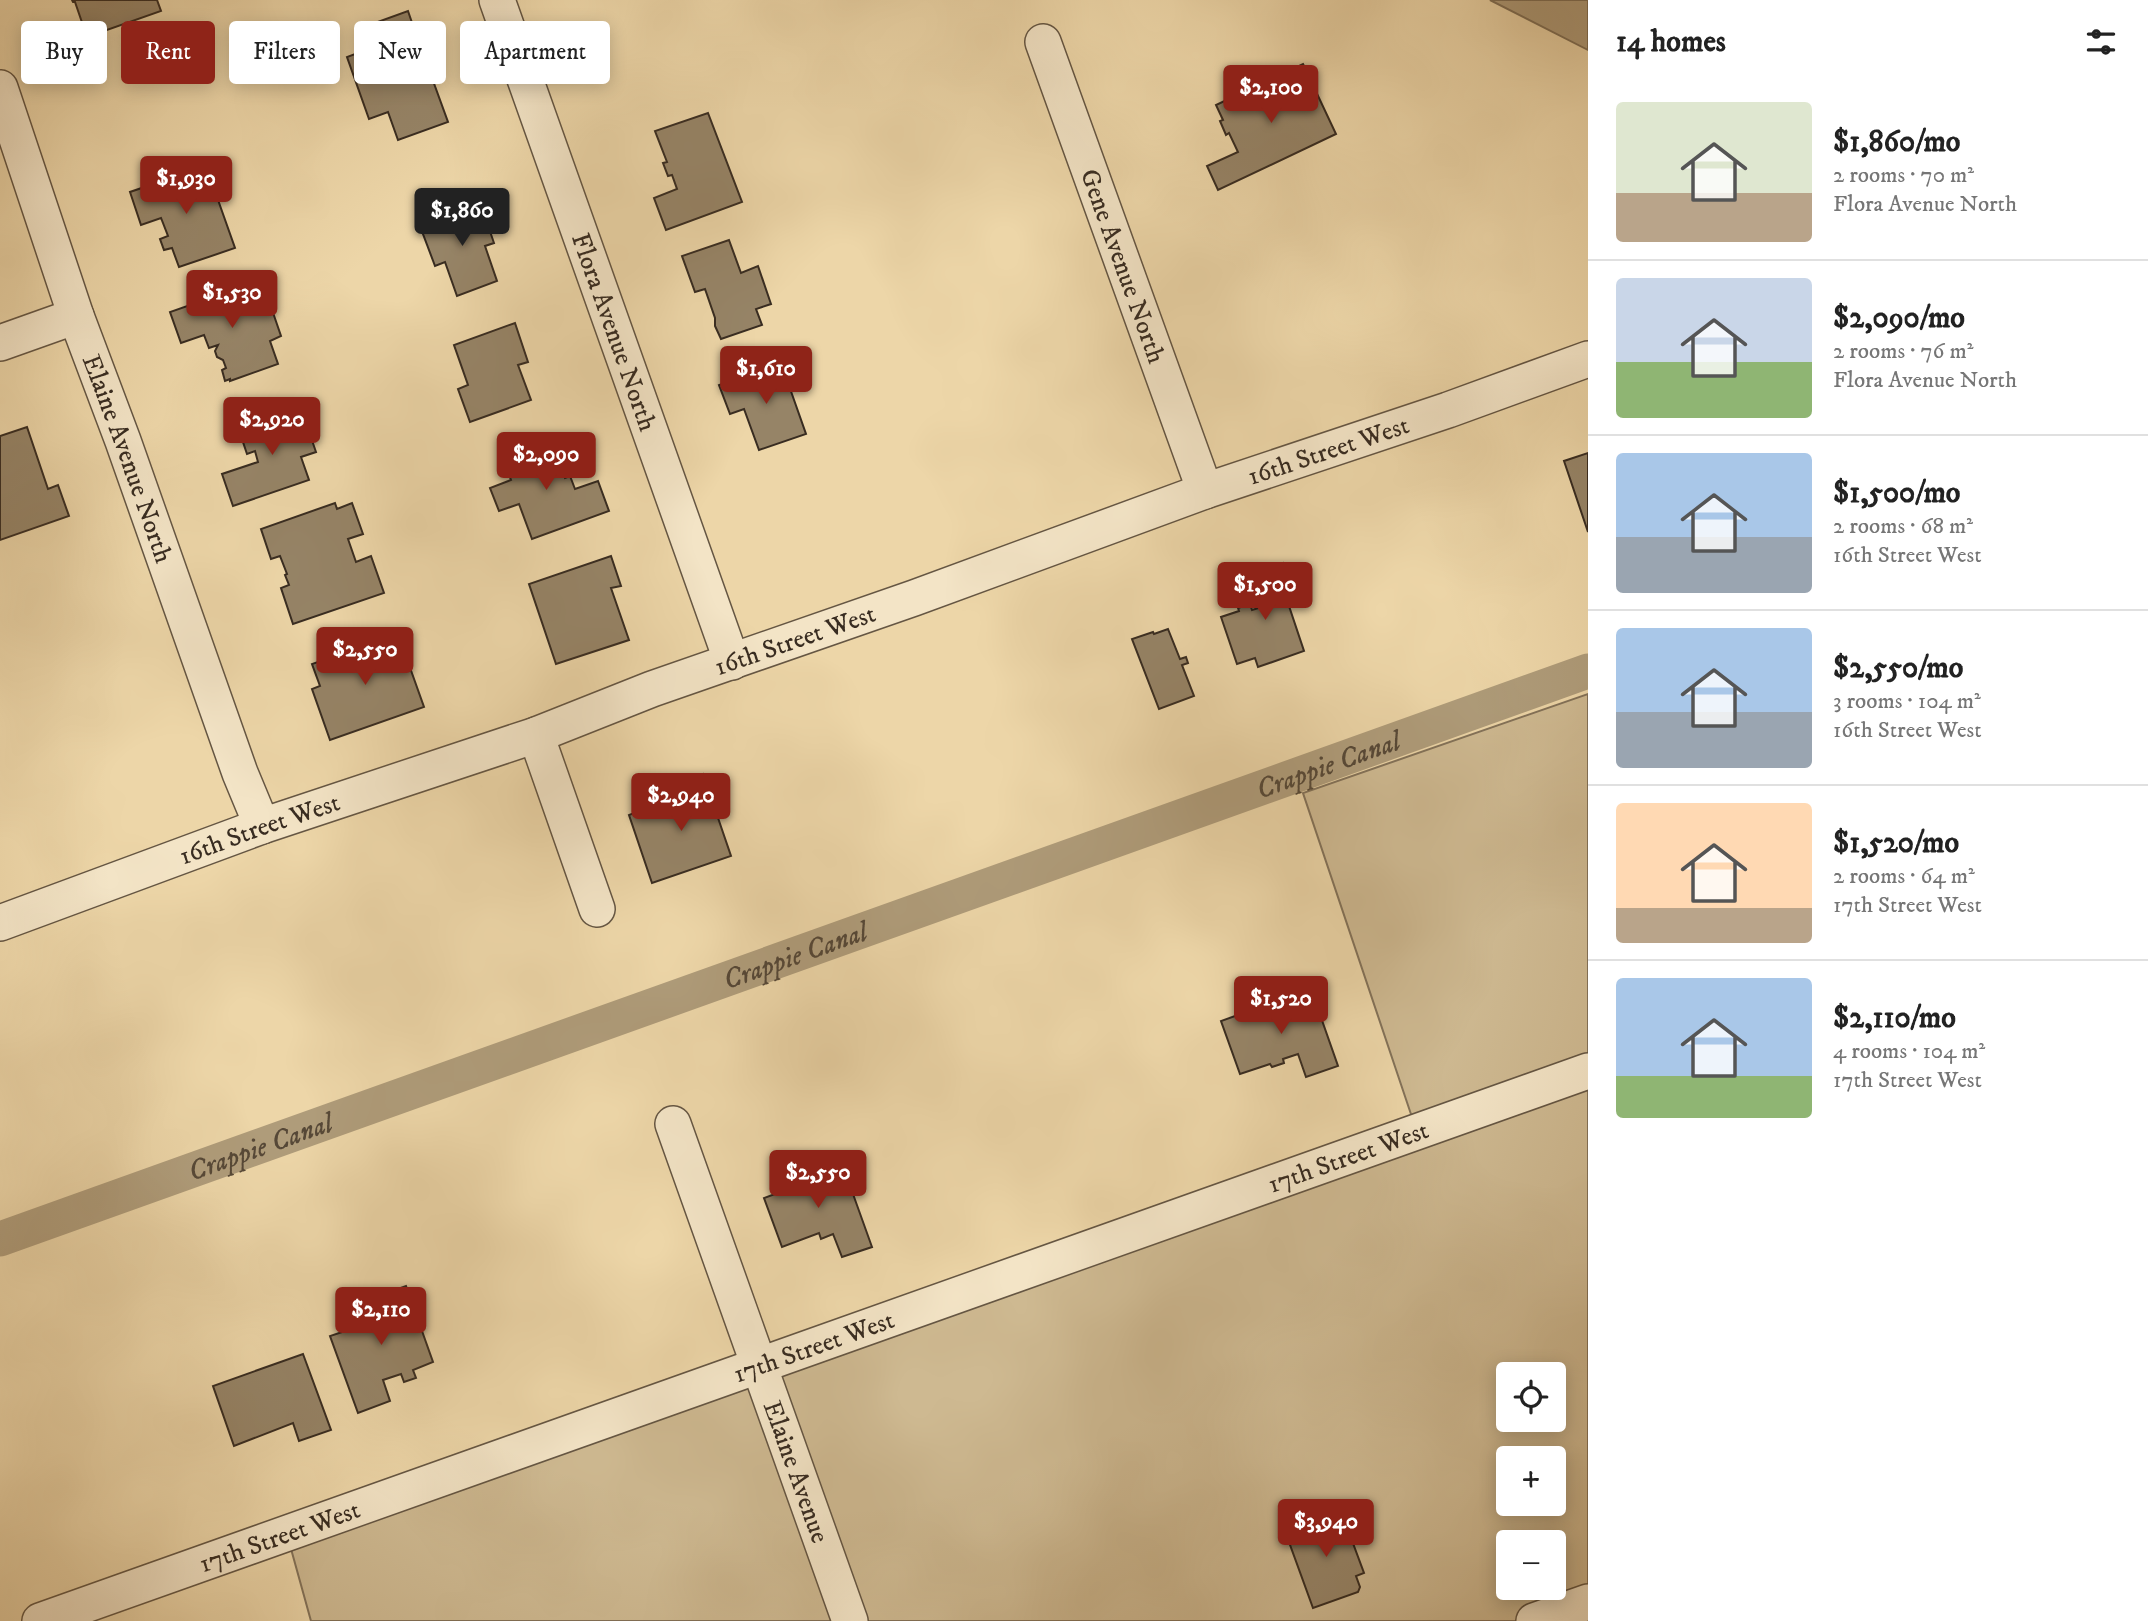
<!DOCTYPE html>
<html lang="en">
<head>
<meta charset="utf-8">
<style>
	:root { --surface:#fff; --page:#f2f2f2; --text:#222; --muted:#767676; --line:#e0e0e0; --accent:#8f2418 }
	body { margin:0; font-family:"IM FELL DW Pica",serif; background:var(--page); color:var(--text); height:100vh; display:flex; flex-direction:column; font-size:26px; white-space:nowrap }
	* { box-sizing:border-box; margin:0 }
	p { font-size:23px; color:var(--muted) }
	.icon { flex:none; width:38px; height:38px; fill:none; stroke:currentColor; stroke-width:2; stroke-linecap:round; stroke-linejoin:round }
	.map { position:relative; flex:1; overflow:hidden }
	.panel { display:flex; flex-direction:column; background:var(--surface); width:560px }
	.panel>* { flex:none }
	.guide { position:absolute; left:21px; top:21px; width:665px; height:63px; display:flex; gap:14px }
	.controls { position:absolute; left:1496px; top:1362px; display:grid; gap:14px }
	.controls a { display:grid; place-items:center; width:70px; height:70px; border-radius:7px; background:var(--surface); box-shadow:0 4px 18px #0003; font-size:35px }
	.price { position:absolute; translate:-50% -60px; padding:0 16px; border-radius:7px; background:var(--accent); color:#fff; font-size:23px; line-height:46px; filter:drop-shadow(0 2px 4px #0008) }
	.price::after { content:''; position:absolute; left:50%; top:42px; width:21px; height:16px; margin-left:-10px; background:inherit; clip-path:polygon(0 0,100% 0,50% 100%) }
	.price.current { background:#222; color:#fff }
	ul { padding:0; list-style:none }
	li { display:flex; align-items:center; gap:21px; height:175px; padding:0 28px }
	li+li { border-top:2px solid var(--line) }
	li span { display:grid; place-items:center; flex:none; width:196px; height:140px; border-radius:7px; color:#555 }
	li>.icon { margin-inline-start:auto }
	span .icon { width:84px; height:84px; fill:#fffc; stroke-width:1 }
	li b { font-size:30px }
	h2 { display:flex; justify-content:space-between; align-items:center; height:84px; padding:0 28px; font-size:30px }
	.pill { padding:0 24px; border-radius:7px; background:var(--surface); box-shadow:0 4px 18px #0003; font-size:24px; line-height:63px }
	.pill.current { background:var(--accent); color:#fff }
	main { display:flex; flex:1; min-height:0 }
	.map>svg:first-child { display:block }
	.green { fill:#ceb991; stroke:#837259; stroke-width:2; fill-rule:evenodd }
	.water { fill:#af9c7a; stroke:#7f6f56; stroke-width:2 }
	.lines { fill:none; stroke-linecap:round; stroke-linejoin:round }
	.canal { stroke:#af9c7a; stroke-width:35 }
	.building { fill:#968467; stroke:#382c21; stroke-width:2 }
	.minor-casing { stroke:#655643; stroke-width:38 }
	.minor { stroke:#f3e4c6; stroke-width:35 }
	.labels { text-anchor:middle; stroke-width:5; stroke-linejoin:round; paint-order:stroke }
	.street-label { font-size:26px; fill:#382c21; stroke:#f3e4c6 }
	.water-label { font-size:28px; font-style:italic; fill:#564837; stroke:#f3e4c6 }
</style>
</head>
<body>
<main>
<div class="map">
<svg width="1588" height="1621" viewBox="0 0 1588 1621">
	<rect width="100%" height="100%" fill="#edd6a8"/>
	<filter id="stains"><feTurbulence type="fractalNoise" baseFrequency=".00286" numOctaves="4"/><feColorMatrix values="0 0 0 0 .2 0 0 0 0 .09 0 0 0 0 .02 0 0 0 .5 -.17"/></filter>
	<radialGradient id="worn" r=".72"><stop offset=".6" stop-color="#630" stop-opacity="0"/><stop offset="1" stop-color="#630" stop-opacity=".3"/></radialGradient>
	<!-- green -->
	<path class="green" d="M 1588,694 L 1588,1621 L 311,1621 L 283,1520 L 1418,1135 L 1303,793 ZM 1508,1374 L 1554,1374 L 1554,1419 L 1508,1419 ZM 1508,1458 L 1554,1458 L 1554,1503 L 1508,1503 ZM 1508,1542 L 1554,1542 L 1554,1587 L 1508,1587 Z"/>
	<!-- water -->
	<polygon class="water" points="1490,0 1588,0 1588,50"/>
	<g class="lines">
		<!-- canal -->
		<path class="canal" id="s1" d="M 0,1239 L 1588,671"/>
	</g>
	<!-- building -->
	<g class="building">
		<polygon points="72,0 157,0 161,11 87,37 75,2 73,2"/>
		<polygon points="408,11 420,46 428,44 432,54 424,56 448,122 398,140 388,112 369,119 347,57 366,50 358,29"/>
		<polygon points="1303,64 1336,134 1218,190 1207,166 1238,152 1229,133 1226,135 1220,121 1223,120 1216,105"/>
		<polygon points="708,113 742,202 666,230 654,198 677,189 672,175 668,176 663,163 667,162 655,131"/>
		<polygon points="206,166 235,248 179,267 172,248 164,250 160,239 168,236 161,218 141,225 130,192"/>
		<polygon points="481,205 494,243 485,246 497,281 457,296 445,262 435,266 420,226"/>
		<polygon points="729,240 741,273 758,266 771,304 756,309 762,325 721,339 715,326 715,318 705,289 695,292 682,256"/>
		<polygon points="250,284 257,306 269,301 281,336 270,341 278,364 230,381 230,379 225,381 222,370 226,368 223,360 217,357 215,351 218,345 209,348 204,335 181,343 170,312"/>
		<polygon points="515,323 528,362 518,365 531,400 470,422 458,389 468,385 454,345"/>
		<polygon points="781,363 806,434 759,450 744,409 730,414 719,385"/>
		<polygon points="292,406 298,425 306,423 316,452 301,457 309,480 233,506 222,474 258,462 255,451 247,454 243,442 251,439 245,422"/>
		<polygon points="27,427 48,489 58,485 69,516 0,540 0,436"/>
		<polygon points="551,441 565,478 570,476 575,489 598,481 609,511 532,539 519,504 499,511 490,488 511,480 503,459"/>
		<polygon points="1588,453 1588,532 1564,461"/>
		<polygon points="335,503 337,509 352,503 363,534 348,539 356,562 371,556 384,593 293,624 281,588 289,585 285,575 287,574 280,556 271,559 261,529"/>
		<polygon points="611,556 621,586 611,588 629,640 556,664 529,584"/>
		<polygon points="1283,563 1295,597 1287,600 1304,651 1258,667 1255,658 1237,664 1221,617 1239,611 1238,608 1250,604 1252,610 1265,606 1253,573"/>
		<polygon points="1168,629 1180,659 1186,657 1188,663 1182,665 1194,696 1159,709 1132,639 1153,632 1154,634"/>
		<polygon points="398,634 424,707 330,740 312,689 320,686 312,664"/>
		<polygon points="703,774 731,856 652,883 629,815 654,805 657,815 682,807 674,784"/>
		<polygon points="1311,989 1338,1066 1306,1077 1298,1054 1283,1059 1284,1063 1272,1067 1270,1064 1240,1074 1221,1021"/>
		<polygon points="802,1162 809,1182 844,1169 872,1247 842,1257 833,1234 821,1239 819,1233 782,1247 764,1198 786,1190 778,1170"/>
		<polygon points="406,1286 433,1362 413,1370 416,1378 404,1382 401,1374 383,1380 390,1401 358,1413 330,1336 357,1327 350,1306"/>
		<polygon points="303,1354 331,1430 299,1441 293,1423 234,1446 213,1386"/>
		<polygon points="1341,1511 1364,1573 1356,1576 1360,1587 1358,1592 1313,1608 1285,1531"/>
	</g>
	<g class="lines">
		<!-- minor casing -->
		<g class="minor-casing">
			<g id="minor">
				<path id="s2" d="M 497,0 L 732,662"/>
				<path id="s3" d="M 1043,42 L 1205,491"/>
				<path id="s4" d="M 0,88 L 76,316 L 123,441 L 240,773 L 262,826"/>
				<polyline points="0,343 76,316"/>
				<polyline points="536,735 597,909"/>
				<path id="s5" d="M 0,923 L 262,826 L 536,735 L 652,689 L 914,598 L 1205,491 L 1448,410 L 1588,359"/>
				<path id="s6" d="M 673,1124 L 850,1621"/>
				<path id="s7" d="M 40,1621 L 1588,1071"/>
				<polyline points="1534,1621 1588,1602"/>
			</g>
		</g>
		<!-- minor -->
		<use href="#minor" class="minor"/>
	</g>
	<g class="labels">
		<!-- street labels -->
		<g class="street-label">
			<text dy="9" stroke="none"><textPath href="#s3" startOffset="238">Gene Avenue North</textPath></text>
			<text dy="9" stroke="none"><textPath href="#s2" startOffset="352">Flora Avenue North</textPath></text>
			<text dy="9" stroke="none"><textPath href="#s5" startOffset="1410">16th Street West</textPath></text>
			<text dy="9" stroke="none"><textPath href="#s4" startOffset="392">Elaine Avenue North</textPath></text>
			<text dy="9" stroke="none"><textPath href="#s5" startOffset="844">16th Street West</textPath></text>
			<text dy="9" stroke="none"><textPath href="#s5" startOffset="276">16th Street West</textPath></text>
			<text dy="9" stroke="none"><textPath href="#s7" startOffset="1388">17th Street West</textPath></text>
			<text dy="9" stroke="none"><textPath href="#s7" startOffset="821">17th Street West</textPath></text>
			<text dy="9" stroke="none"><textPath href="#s6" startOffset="369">Elaine Avenue</textPath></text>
			<text dy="9" stroke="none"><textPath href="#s7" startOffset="254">17th Street West</textPath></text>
		</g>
		<!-- water labels -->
		<g class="water-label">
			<text dy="10" stroke="none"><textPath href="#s1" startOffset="1410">Crappie Canal</textPath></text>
			<text dy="10" stroke="none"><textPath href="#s1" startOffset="844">Crappie Canal</textPath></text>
			<text dy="10" stroke="none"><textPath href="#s1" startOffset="276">Crappie Canal</textPath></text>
		</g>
	</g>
	<rect width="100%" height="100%" filter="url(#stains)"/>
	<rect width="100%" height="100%" fill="url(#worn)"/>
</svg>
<div class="controls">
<a><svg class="icon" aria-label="locate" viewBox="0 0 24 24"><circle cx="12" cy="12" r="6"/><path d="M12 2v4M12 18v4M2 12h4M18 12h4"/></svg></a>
<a>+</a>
<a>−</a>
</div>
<b class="price" style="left:1271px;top:125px">$2,100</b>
<b class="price" style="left:186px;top:216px">$1,930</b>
<b class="price current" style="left:462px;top:248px">$1,860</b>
<b class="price" style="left:232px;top:330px">$1,530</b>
<b class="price" style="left:766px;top:406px">$1,610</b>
<b class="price" style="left:272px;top:457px">$2,920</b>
<b class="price" style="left:546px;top:492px">$2,090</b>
<b class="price" style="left:1265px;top:622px">$1,500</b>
<b class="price" style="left:365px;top:687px">$2,550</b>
<b class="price" style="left:681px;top:833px">$2,940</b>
<b class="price" style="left:1281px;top:1036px">$1,520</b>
<b class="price" style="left:818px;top:1210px">$2,550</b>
<b class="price" style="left:381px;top:1347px">$2,110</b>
<b class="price" style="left:1326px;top:1559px">$3,940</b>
<div class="guide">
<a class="pill">Buy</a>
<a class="pill current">Rent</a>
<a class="pill">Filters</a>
<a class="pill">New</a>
<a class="pill">Apartment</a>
</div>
</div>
<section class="panel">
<h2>14 homes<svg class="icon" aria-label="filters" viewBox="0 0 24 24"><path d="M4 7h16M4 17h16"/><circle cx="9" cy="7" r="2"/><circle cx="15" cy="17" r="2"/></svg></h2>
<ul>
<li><span style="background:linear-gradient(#dfe7d0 65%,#b9a48a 0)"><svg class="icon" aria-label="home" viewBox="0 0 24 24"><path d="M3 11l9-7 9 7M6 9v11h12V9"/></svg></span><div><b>$1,860/mo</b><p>2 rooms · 70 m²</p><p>Flora Avenue North</p></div></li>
<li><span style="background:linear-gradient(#c9d6e8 60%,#8fb573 0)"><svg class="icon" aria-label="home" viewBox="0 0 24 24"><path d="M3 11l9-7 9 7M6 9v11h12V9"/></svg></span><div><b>$2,090/mo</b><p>2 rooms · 76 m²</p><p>Flora Avenue North</p></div></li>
<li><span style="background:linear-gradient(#a9c7e8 60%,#9aa5b1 0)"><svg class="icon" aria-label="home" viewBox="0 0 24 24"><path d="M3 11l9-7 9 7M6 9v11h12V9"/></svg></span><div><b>$1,500/mo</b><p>2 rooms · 68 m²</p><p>16th Street West</p></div></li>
<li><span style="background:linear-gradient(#a9c7e8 60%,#9aa5b1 0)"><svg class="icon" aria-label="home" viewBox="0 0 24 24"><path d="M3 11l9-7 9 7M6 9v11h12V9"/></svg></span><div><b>$2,550/mo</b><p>3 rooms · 104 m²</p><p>16th Street West</p></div></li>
<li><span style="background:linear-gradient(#ffd9b3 75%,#b9a48a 0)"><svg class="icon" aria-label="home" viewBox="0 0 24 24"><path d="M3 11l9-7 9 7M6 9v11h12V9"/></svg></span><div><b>$1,520/mo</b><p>2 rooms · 64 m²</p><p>17th Street West</p></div></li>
<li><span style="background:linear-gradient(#a9c7e8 70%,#8fb573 0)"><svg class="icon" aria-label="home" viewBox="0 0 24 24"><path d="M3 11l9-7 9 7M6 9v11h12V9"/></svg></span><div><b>$2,110/mo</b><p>4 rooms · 104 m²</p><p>17th Street West</p></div></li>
</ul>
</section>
</main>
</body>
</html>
